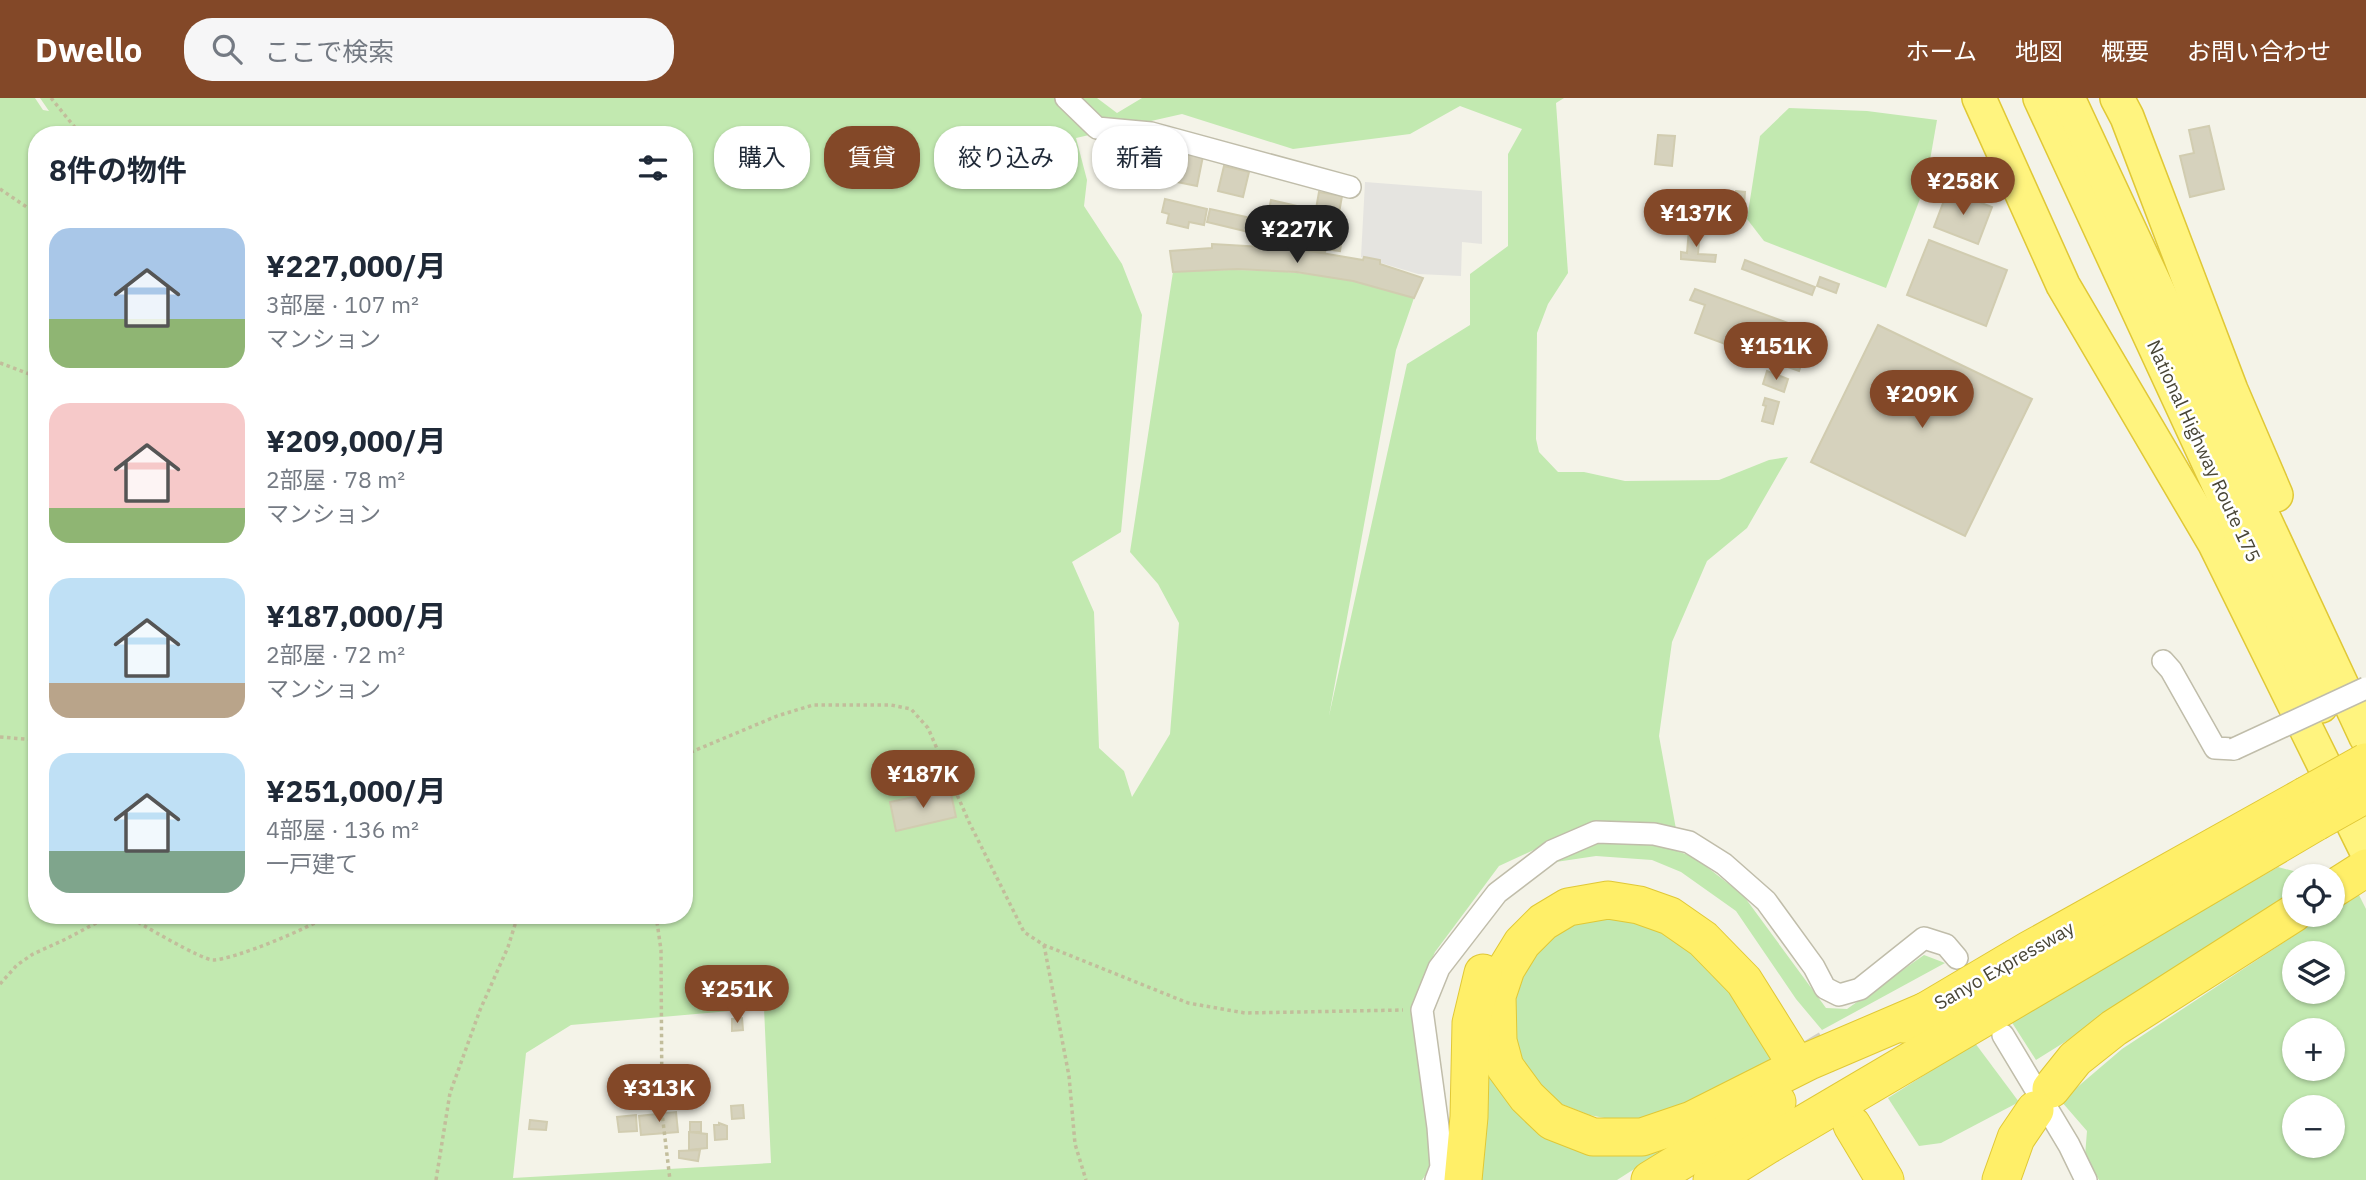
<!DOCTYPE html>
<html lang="ja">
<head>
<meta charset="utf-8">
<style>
	:root { --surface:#fff; --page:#f6f6f7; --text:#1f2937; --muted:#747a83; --accent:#834828 }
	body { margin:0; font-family:"IBM Plex Sans","Noto Sans JP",sans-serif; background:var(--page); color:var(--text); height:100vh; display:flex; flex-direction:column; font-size:26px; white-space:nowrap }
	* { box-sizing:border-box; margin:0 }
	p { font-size:23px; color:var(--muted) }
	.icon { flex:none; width:38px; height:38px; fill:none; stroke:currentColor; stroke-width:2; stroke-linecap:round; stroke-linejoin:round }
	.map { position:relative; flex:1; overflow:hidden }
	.details { position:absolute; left:28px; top:28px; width:665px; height:798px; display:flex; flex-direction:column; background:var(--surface); border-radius:28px; box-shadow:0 2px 5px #0004 }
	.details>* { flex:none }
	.banner { position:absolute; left:714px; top:28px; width:665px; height:63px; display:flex; gap:14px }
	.tools { position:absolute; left:2282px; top:766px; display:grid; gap:14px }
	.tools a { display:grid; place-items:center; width:63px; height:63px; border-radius:50%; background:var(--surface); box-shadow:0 2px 5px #0004; font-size:35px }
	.price { position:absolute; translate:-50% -60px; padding:0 16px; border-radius:24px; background:var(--accent); color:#fff; font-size:23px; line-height:46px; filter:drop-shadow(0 2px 4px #0008) }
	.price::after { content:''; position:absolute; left:50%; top:42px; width:21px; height:16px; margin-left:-10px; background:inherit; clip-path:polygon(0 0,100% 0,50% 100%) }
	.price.current { background:#222; color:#fff }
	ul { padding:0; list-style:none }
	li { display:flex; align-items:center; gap:21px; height:175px; padding:0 21px }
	li span { display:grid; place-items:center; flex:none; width:196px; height:140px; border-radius:21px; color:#555 }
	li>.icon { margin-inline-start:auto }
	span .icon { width:84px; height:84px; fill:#fffc; stroke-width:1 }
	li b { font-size:30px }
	h2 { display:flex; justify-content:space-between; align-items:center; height:84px; padding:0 21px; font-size:30px }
	.chip { padding:0 24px; border-radius:28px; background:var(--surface); box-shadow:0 2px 5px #0004; font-size:24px; line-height:63px }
	.chip.current { background:var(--accent); color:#fff }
	header { display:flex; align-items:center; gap:42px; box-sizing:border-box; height:98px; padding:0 35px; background:var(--accent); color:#fff }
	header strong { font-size:33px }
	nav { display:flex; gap:38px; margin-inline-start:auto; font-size:24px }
	.search { width:490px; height:63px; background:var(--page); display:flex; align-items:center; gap:18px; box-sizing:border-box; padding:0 24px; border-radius:28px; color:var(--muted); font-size:26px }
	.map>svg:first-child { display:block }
	.green { fill:#c2e9b0; fill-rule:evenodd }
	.parking { fill:#e5e4e0 }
	.building { fill:#d6d2bd; stroke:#d1ccb0; stroke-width:2 }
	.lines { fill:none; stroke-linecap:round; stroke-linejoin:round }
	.motorway-tunnel { stroke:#d2d0c4; stroke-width:37; stroke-dasharray:37 18; stroke-linecap:butt }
	.minor-casing { stroke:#c0bdaa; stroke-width:24 }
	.trunk-casing { stroke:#e0c836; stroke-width:36 }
	.motorway-casing { stroke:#e0c836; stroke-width:39 }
	.path { stroke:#c2bd9b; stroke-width:3.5; stroke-dasharray:3.5 3.5; stroke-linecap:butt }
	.minor { stroke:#fff; stroke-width:21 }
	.trunk { stroke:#fff47f; stroke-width:33 }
	.motorway { stroke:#ffef68; stroke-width:37 }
	.minor-bridge-casing { stroke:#c0bdaa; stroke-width:24; stroke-linecap:butt }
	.motorway-bridge-casing { stroke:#e0c836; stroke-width:39; stroke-linecap:butt }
	.minor-bridge { stroke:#fff; stroke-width:21 }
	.motorway-bridge { stroke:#ffef68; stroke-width:37 }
	.labels { text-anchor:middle; stroke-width:5; stroke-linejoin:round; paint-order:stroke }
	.street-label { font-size:19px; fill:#484536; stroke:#fff }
</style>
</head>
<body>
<header>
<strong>Dwello</strong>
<div class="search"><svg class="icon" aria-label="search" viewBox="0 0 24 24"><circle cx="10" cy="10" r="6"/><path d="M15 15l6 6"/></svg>ここで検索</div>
<nav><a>ホーム</a><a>地図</a><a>概要</a><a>お問い合わせ</a></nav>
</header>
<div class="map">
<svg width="2366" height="1082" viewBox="0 0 2366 1082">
	<rect width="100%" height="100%" fill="#f4f3e8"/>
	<!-- green -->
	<g class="green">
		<path d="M 0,0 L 35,0 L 43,12 L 49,13 L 40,0 L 1097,0 L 1117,15 L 1142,0 L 1564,0 L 1556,5 L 1568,175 L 1548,206 L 1537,235 L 1536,341 L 1539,354 L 1558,374 L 1584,374 L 1625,383 L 1719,382 L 1769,362 L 1788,359 L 1747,430 L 1707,463 L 1672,544 L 1659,638 L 1676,731 L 1596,723 L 1499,768 L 1435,854 L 1417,896 L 1431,1069 L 1422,1082 L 0,1082 ZM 1460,8 L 1522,31 L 1508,56 L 1508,148 L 1470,176 L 1470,227 L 1407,266 L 1329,618 L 1396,252 L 1414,200 C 1393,194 1372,187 1351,183 C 1292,171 1233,170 1173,174 L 1130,454 L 1158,486 L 1179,525 L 1170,636 L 1132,699 L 1124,673 L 1099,650 L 1094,514 L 1072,464 L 1121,434 L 1142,217 L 1122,166 L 1084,108 L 1087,82 L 1076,40 L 1182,16 L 1293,51 L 1410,36 ZM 37,37 L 684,37 L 684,817 L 37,817 ZM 764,910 L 771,1065 L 513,1080 L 526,955 L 571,927 Z"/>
		<polygon points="1789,10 1867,13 1937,22 1926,85 1886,190 1764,143 1747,121 1760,38"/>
		<polygon points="1593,745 1657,746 1694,759 1743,797 1826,910 1847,911 1924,857 1945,865 1822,932 1796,901 1736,813 1681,774 1652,762 1596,758 1549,765"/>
		<polygon points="2278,769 2316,779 2294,779 2294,801 2036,962 2011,923"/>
		<path d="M 2358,795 L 2366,811 L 2366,1082 L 2099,1082 L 2085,1058 L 2087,1033 L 2061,1003 L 2122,951 L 2325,817 L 2333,817 L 2333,812 ZM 2294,856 L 2333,856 L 2333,894 L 2294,894 ZM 2294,933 L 2333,933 L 2333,971 L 2294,971 ZM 2294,1010 L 2333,1010 L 2333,1048 L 2294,1048 Z"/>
		<polygon points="1614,815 1674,837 1727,888 1772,963 1708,998 1652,1020 1620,1023 1589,1017 1559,1005 1525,972 1509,928 1521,868 1567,825"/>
		<polygon points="1480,927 1521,1012 1689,1036 1617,1082 1479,1082"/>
		<polygon points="1975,945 2019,1004 1941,1045 1919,1048 1888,1000"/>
	</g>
	<!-- parking -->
	<polygon class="parking" points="1365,84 1482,93 1482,146 1462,144 1461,178 1418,176 1361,159"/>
	<!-- building -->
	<g class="building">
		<polygon points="2209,28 2224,91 2190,99 2180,58 2194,55 2189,32"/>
		<polygon points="1658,37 1675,38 1672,68 1655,66"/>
		<polygon points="1178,53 1203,58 1197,88 1172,83"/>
		<polygon points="1224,68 1249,74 1243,99 1218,93"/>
		<polygon points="1948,92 1992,109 1978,146 1934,129"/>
		<polygon points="1736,93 1745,94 1744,108 1735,107"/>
		<polygon points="1319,94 1342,98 1339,115 1316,111"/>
		<polygon points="1165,101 1207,111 1204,127 1189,124 1188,130 1167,125 1169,116 1162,114"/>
		<polygon points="1271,102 1345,119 1340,153 1326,151 1325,154 1282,149 1282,144 1263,140"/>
		<polygon points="1210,111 1260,122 1257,136 1207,124"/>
		<polygon points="1689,131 1700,132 1698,156 1716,157 1715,164 1681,161 1681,154 1687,155"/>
		<polygon points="1929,142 2007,172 1986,228 1907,197"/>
		<polygon points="1212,146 1298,151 1363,162 1364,159 1380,162 1380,166 1423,180 1414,200 1353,183 1296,174 1237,171 1173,174 1170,153 1212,150"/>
		<polygon points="1745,162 1815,189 1812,197 1742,171"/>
		<polygon points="1820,179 1839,186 1836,195 1817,188"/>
		<polygon points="1695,191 1813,234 1799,273 1695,235 1705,207 1690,202"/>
		<polygon points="1878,227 2032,301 1965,438 1811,364"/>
		<polygon points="1767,273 1788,281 1784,294 1763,286"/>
		<polygon points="1765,300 1779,304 1773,326 1762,323 1766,308 1763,307"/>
		<polygon points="950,691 956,719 896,733 890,704"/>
		<polygon points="742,920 743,932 732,933 732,921"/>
		<polygon points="743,1007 744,1020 732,1021 731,1008"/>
		<polygon points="676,1014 678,1034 641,1037 639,1018"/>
		<polygon points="636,1017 637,1033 619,1034 617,1019"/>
		<polygon points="530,1022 547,1024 546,1032 529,1031"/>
		<rect x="690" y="1024" width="11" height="10"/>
		<polygon points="719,1025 727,1028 727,1041 715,1042 714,1027 719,1027"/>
		<polygon points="689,1034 707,1036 707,1050 689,1052"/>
		<polygon points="700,1052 698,1063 679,1060 679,1053"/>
	</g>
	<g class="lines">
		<!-- motorway-tunnel -->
		<polyline class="motorway-tunnel" points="1803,944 1852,1027"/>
		<!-- minor casing -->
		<g class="minor-casing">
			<g id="minor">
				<polyline points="1066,0 1097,30 1151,35 1350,89"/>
				<polyline points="2163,563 2171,572 2215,650 2234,651"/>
				<polyline points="2003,937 2069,1047 2086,1082"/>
				<polyline points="1436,1082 1441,1069 1438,1029 1422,912 1439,870 1497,795 1552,753 1596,734 1654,736 1689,744 1724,766 1766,803 1814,869 1825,890 1839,897 1860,891 1924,840 1946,847 1957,860"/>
			</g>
		</g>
		<!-- trunk casing -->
		<g class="trunk-casing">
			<g id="trunk">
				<polyline points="1979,0 2063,187 2215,446 2366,752"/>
				<polyline points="2040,0 2321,608"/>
				<polyline points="2068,0 2366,639"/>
				<polyline points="2117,0 2127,19 2231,292 2276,397"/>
			</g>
		</g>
		<!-- motorway casing -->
		<g class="motorway-casing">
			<g id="motorway">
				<polyline points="2333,791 2366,770"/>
				<polyline points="1904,926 2029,852 2305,698"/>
				<polyline points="1789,955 1744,883 1703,841 1670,818 1639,807 1608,802 1568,809 1543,824 1522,845 1506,871 1497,898 1498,943 1505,969 1527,999 1552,1023 1593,1039 1642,1039 1692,1022 1809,963 1926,913"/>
				<polyline points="2051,991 2075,961 2114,930 2294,815"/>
				<polyline points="1852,1027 1885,1082"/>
				<polyline points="1463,1082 1469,1019 1471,925 1483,875"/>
				<polyline points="1650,1082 1777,1004"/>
				<polyline points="1712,1082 1766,1048 2316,724"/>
				<polyline points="2001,1082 2016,1040 2035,1012"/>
			</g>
		</g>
		<!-- path -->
		<g class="path">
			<polyline points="51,0 81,37"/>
			<polyline points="0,91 37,116"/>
			<polyline points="0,265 37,279"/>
			<polyline points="0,639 37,642"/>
			<polyline points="684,657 777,618 813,607 891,607 911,611 928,630 969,724 1024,834 1044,847 1188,905 1245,915 1403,912"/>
			<path d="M 126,817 C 139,825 202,862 213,862 C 236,861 309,830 329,817"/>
			<polyline points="656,817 661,852 662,1015 670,1082"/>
			<polyline points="1044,847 1069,978 1075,1046 1086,1082"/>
			<polyline points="0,886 17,867 33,856 66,841 111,817"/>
			<polyline points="436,1082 450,995 480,912 508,849 518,817"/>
		</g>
		<!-- minor -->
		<use href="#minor" class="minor"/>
		<!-- trunk -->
		<use href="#trunk" class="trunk"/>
		<!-- motorway -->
		<use href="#motorway" class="motorway"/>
		<!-- minor-bridge casing -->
		<g class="minor-bridge-casing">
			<polyline id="minor-bridge" points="2234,651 2366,590"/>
		</g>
		<!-- motorway-bridge casing -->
		<g class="motorway-bridge-casing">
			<g id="motorway-bridge">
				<polyline points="2305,698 2366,664"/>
				<polyline points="2316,724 2366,696"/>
			</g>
		</g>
		<!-- minor-bridge -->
		<use href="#minor-bridge" class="minor-bridge"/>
		<!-- motorway-bridge -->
		<use href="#motorway-bridge" class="motorway-bridge"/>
	</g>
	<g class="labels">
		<!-- street labels -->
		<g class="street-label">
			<text transform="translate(2204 353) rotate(65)" y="7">National Highway Route 175</text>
			<text transform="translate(2004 867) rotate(-30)" y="7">Sanyo Expressway</text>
		</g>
	</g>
</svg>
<div class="tools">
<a><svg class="icon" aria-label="locate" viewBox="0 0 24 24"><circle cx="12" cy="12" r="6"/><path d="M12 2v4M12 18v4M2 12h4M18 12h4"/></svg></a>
<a><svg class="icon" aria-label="layers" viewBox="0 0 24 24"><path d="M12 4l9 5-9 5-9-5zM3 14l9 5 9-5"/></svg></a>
<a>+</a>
<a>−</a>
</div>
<b class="price" style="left:1963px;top:119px">¥258K</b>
<b class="price" style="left:1696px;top:151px">¥137K</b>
<b class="price current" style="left:1297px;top:167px">¥227K</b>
<b class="price" style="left:1776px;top:284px">¥151K</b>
<b class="price" style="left:1922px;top:332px">¥209K</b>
<b class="price" style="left:923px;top:712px">¥187K</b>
<b class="price" style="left:737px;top:927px">¥251K</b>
<b class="price" style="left:659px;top:1026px">¥313K</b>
<div class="banner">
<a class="chip">購入</a>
<a class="chip current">賃貸</a>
<a class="chip">絞り込み</a>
<a class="chip">新着</a>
</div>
<section class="details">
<h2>8件の物件<svg class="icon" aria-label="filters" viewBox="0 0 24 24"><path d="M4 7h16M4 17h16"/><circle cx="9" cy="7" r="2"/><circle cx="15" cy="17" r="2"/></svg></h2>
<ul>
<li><span style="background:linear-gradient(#a9c7e8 65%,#8fb573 0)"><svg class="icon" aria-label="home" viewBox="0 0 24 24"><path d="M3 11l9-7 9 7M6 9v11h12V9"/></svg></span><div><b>¥227,000/月</b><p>3部屋 · 107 m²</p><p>マンション</p></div></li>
<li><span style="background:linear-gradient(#f6c9c9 75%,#8fb573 0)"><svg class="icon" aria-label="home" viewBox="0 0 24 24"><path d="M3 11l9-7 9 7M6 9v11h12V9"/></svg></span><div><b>¥209,000/月</b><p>2部屋 · 78 m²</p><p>マンション</p></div></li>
<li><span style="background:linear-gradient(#bfe0f5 75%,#b9a48a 0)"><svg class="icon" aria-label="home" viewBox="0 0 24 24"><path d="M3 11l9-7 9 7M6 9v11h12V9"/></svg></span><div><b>¥187,000/月</b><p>2部屋 · 72 m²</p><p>マンション</p></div></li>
<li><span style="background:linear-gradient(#bfe0f5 70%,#7fa58c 0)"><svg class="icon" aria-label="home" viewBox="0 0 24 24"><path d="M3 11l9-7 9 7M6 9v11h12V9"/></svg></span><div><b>¥251,000/月</b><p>4部屋 · 136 m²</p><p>一戸建て</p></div></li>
</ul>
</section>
</div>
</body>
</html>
